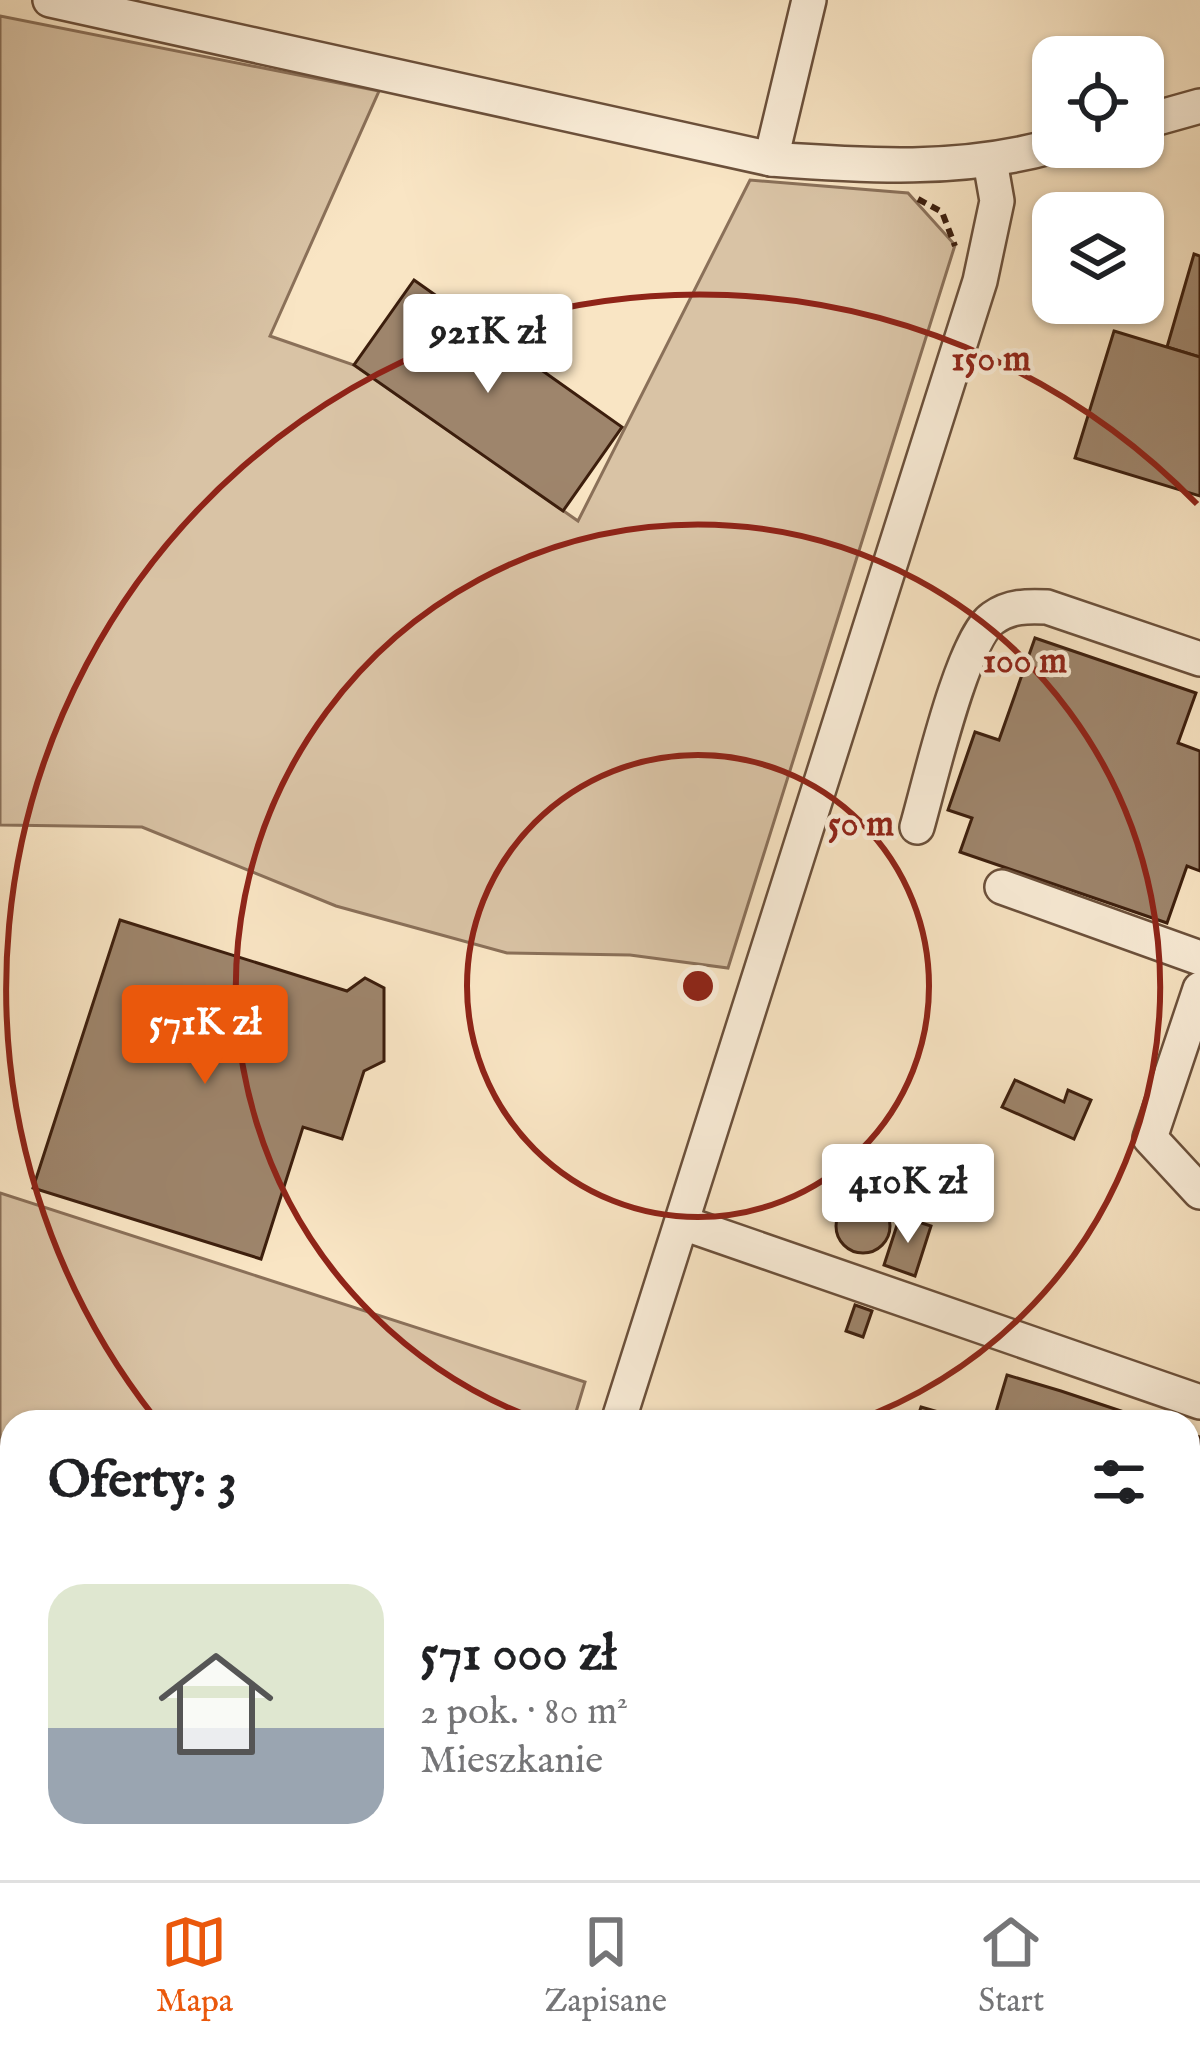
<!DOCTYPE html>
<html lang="pl">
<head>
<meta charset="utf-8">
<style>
	:root { --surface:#fff; --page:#f6f6f6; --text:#202124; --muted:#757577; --line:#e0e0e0; --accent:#ea580c }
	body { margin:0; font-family:"IM FELL English",serif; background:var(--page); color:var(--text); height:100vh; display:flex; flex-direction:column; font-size:45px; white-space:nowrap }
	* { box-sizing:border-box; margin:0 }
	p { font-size:39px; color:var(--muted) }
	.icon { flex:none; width:66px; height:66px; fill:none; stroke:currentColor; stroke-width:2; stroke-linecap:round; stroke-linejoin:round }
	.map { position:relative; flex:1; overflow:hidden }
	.drawer { position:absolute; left:0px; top:1410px; width:1200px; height:471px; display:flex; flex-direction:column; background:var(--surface); border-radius:36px 36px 0 0; box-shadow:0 3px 9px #0004 }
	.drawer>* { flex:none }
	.controls { position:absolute; left:1032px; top:36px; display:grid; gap:24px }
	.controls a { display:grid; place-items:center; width:132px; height:132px; border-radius:24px; background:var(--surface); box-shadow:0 3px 9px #0004; font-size:60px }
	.price { position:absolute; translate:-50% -102px; padding:0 27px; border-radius:12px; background:#fff; color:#222; font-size:39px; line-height:78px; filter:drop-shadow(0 3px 6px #0008) }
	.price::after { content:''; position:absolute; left:50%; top:72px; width:36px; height:27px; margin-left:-18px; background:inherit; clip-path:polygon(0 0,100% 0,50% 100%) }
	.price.current { background:var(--accent); color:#fff }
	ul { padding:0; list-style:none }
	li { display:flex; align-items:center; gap:36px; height:300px; padding:0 48px }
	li+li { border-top:3px solid var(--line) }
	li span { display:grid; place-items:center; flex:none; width:336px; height:240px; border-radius:36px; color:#555 }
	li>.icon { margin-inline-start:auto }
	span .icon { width:144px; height:144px; fill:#fffc; stroke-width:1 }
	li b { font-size:51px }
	h2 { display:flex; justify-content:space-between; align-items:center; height:144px; padding:0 48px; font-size:51px }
	.dock { display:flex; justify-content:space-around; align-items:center; height:168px; border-top:3px solid var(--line); background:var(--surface); font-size:33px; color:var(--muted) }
	.dock a { display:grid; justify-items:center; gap:6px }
	.dock .current { color:var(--accent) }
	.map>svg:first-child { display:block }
	.green { fill:#d9c3a5; stroke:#8a7059; stroke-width:3 }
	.building { fill:#9e856c; stroke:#3c1e0d; stroke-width:3 }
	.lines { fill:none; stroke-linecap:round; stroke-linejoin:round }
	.minor-casing { stroke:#6b503b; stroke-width:38 }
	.path { stroke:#3c1e0d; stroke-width:6; stroke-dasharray:9 6; stroke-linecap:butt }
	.minor { stroke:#fbeed9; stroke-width:33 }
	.ring { fill:none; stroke:#8f2418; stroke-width:6 }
	.centre { fill:#8f2418; stroke:#fbeed9; stroke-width:6 }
	.ring-label { font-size:36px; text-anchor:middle; font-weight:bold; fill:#8f2418; stroke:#fbeed9; stroke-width:9; stroke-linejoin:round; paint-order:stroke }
</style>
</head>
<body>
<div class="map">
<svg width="1200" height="1880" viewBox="0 0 1200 1880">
	<rect width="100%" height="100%" fill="#f9e5c4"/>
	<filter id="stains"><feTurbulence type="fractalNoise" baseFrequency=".00167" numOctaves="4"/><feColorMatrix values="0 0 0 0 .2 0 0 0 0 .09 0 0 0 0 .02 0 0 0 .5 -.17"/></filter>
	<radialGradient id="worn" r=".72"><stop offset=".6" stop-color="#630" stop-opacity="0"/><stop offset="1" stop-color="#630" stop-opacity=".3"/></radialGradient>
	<!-- green -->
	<g class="green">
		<polygon points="0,16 379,91 270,336 354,365 578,521 750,180 908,193 955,245 728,968 630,955 507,953 336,906 142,827 0,825"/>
		<polygon points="0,1193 585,1382 573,1422 12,1422 12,1869 473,1869 473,1880 0,1880"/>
	</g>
	<!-- building -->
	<g class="building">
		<polygon points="1194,254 1200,256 1200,357 1167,347"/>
		<polygon points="414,280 622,427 563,511 354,365"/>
		<polygon points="1114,331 1200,357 1200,496 1075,458"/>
		<polygon points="1035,638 1196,693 1178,743 1200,751 1200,871 1187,866 1167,923 960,852 972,818 948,810 975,732 999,740"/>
		<polygon points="120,920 347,991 365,978 384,988 384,1061 364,1071 342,1139 303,1127 261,1259 33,1188"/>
		<polygon points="1015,1080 1064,1102 1068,1090 1091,1100 1074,1139 1002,1107"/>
		<circle cx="863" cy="1226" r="27"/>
		<polygon points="900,1216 931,1226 915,1276 884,1265"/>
		<polygon points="855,1305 872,1311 863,1337 846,1331"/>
		<polygon points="1007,1375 1061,1391 1154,1422 993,1422"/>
		<polygon points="921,1407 973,1422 916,1422"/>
		<polygon points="1188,1433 1200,1437 1200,1530 1188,1566"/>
		<polygon points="1200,1635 1200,1690 1188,1686"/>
		<polygon points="731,1869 794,1869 827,1880 727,1880"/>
	</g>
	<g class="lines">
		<!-- minor casing -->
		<g class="minor-casing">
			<g id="minor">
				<path d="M 50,0 L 771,159 C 866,166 961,172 1053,146"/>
				<polyline points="1143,122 1200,106"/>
				<polyline points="771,159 809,0"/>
				<path d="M 917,827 C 929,786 962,639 993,618 C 1010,606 1027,606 1047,607 L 1200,659"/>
				<polyline points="1002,887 1200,958"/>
				<polyline points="1200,989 1150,1138 1200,1192"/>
				<polyline points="683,1223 1200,1402"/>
				<polyline points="618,1422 980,281 997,201 990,161"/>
				<polyline points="1188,1834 1200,1823"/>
				<polyline points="510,1880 510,1869"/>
			</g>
		</g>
		<!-- path -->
		<polyline class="path" points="918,199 942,212 955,246"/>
		<!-- minor -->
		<use href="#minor" class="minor"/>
	</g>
	<!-- distance rings -->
	<g class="ring">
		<circle cx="698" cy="986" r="231"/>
		<path d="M544 1422A462 462 0 1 1 852 1422"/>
		<path d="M155 1418A694 694 0 0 1 1197 504"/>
	</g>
	<circle cx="698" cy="986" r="18" class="centre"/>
	<g class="ring-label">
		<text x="991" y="370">150 m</text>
		<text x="1025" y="672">100 m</text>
		<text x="861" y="835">50 m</text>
	</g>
	<rect width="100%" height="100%" filter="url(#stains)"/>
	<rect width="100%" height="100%" fill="url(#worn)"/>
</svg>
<div class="controls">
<a><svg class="icon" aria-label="locate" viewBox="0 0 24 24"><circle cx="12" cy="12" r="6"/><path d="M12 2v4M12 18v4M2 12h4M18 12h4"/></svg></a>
<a><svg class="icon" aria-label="layers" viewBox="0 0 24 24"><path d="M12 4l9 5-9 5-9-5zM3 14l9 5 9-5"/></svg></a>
</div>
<b class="price" style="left:488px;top:396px">921K zł</b>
<b class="price current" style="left:205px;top:1087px">571K zł</b>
<b class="price" style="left:908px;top:1246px">410K zł</b>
<section class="drawer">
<h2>Oferty: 3<svg class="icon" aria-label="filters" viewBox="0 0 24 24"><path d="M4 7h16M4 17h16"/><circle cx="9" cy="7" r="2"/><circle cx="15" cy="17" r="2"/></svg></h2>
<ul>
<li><span style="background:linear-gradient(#dfe7d0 60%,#9aa5b1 0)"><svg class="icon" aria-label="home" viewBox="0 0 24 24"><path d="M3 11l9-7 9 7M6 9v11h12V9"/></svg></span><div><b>571 000 zł</b><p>2 pok. · 80 m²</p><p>Mieszkanie</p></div></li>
</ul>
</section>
</div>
<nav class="dock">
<a class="current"><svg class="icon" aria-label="map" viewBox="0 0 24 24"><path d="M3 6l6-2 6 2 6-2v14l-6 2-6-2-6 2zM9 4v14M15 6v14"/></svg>Mapa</a>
<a><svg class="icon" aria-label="saved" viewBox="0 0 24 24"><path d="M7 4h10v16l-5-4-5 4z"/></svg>Zapisane</a>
<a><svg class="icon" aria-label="home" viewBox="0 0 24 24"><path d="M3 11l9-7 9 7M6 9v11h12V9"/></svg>Start</a>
</nav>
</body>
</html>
